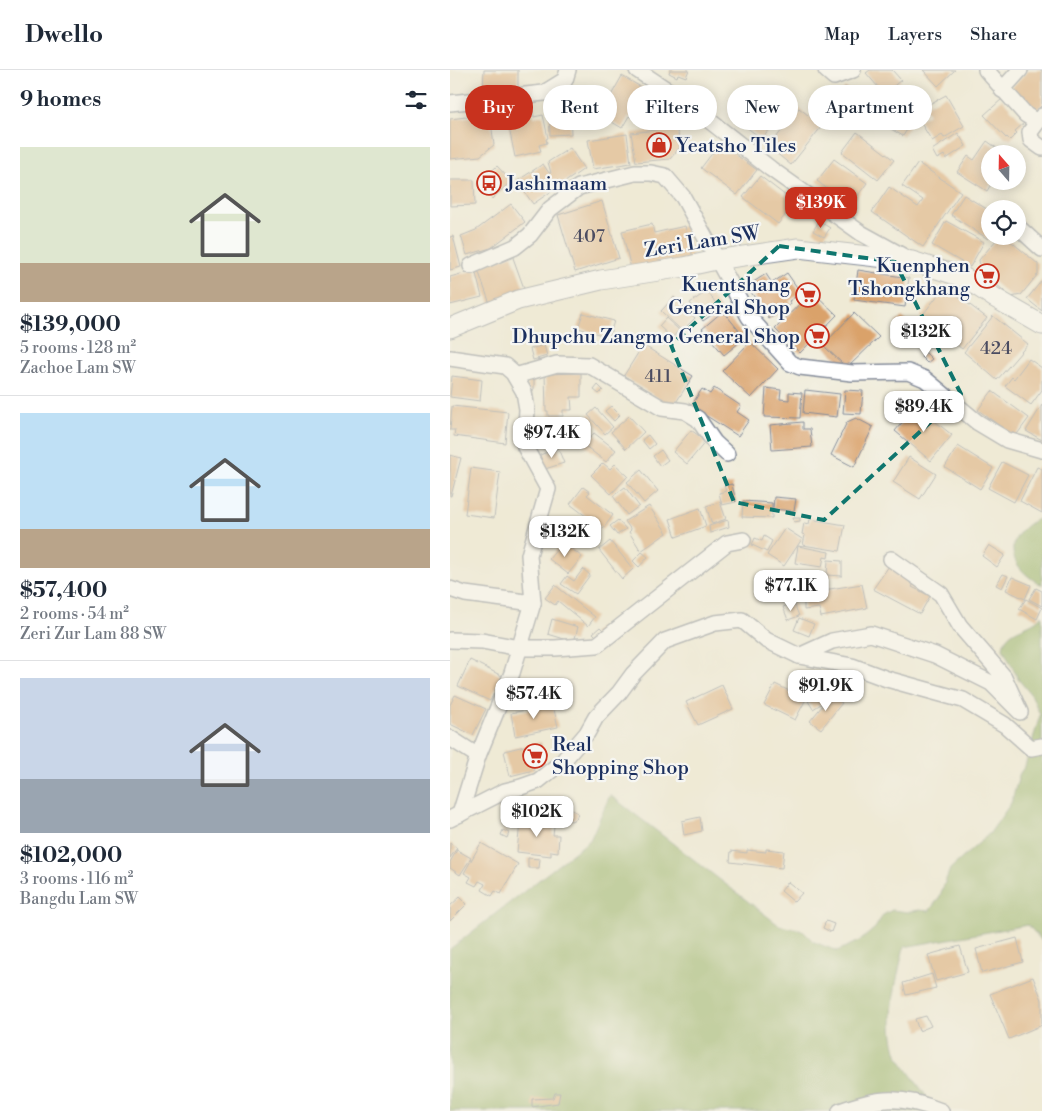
<!DOCTYPE html>
<html lang="en">
<head>
<meta charset="utf-8">
<style>
	:root { --surface:#fff; --page:#f6f6f7; --text:#1f2937; --muted:#747a83; --line:#e0e1e3; --accent:#c8321e }
	body { margin:0; font-family:"Libre Bodoni",serif; background:var(--page); color:var(--text); height:100vh; display:flex; flex-direction:column; font-size:19px; white-space:nowrap }
	* { box-sizing:border-box; margin:0 }
	p { font-size:16px; color:var(--muted) }
	.icon { flex:none; width:28px; height:28px; fill:none; stroke:currentColor; stroke-width:2; stroke-linecap:round; stroke-linejoin:round }
	.map { position:relative; flex:1; overflow:hidden }
	.panel { display:flex; flex-direction:column; background:var(--surface); width:450px }
	.panel>* { flex:none }
	.banner { position:absolute; left:15px; top:15px; width:475px; height:45px; display:flex; gap:10px }
	.needle { width:32px; rotate:340deg }
	.tools { position:absolute; left:531px; top:75px; display:grid; gap:10px }
	.tools a { display:grid; place-items:center; width:45px; height:45px; border-radius:50%; background:var(--surface); box-shadow:0 2px 12px #0003; font-size:25px }
	.price { position:absolute; translate:-50% -42px; padding:0 11px; border-radius:10px; background:#fff; color:#222; font-size:16px; line-height:32px; filter:drop-shadow(0 1px 2px #0008) }
	.price::after { content:''; position:absolute; left:50%; top:30px; width:15px; height:11px; margin-left:-8px; background:inherit; clip-path:polygon(0 0,100% 0,50% 100%) }
	.price.selected { background:var(--accent); color:#fff }
	ul { padding:0; list-style:none }
	li { display:grid; align-content:center; gap:10px; height:265px; padding:0 20px }
	li+li { border-top:1px solid var(--line) }
	li span { display:grid; place-items:center; height:155px; border-radius:0px; color:#555 }
	li>.icon { margin-inline-start:auto }
	span .icon { width:90px; height:90px; fill:#fffc; stroke-width:1 }
	li b { font-size:21px }
	h2 { display:flex; justify-content:space-between; align-items:center; height:60px; padding:0 20px; font-size:21px }
	.tag { padding:0 18px; border-radius:22px; background:var(--surface); box-shadow:0 2px 12px #0003; font-size:18px; line-height:45px }
	.tag.selected { background:var(--accent); color:#fff }
	header { display:flex; align-items:center; gap:30px; box-sizing:border-box; height:70px; padding:0 25px; background:var(--surface); border-bottom:1px solid var(--line) }
	header strong { font-size:24px }
	nav { display:flex; gap:28px; margin-inline-start:auto; font-size:18px }
	main { display:flex; flex:1; min-height:0 }
	.map>svg:first-child { display:block }
	.forest { fill:#8faf62; stroke:#556f60 }
	.building { fill:#daa26b }
	.lines { fill:none; stroke-linecap:round; stroke-linejoin:round }
	.minor-casing { stroke:#858c9a; stroke-width:18 }
	.tertiary-casing { stroke:#858c9a; stroke-width:21 }
	.minor { stroke:#fff; stroke-width:15 }
	.tertiary { stroke:#fff; stroke-width:19 }
	.marked { fill:none; stroke:#0f766e; stroke-width:4; stroke-dasharray:10 6; stroke-linejoin:round }
	.labels { text-anchor:middle; stroke-width:4.5; stroke-linejoin:round; paint-order:stroke }
	.number-label { font-size:18px; fill:#4b4c61 }
	.poi-label { font-size:20px; fill:#1b2f5e; stroke:#f6f6f2; text-anchor:start }
	.street-label { font-size:20px; fill:#1b2f5e; stroke:#f6f6f2 }
</style>
</head>
<body>
<header>
<strong>Dwello</strong>
<nav><a>Map</a><a>Layers</a><a>Share</a></nav>
</header>
<main>
<section class="panel">
<h2>9 homes<svg class="icon" aria-label="filters" viewBox="0 0 24 24"><path d="M4 7h16M4 17h16"/><circle cx="9" cy="7" r="2"/><circle cx="15" cy="17" r="2"/></svg></h2>
<ul>
<li><span style="background:linear-gradient(#dfe7d0 75%,#b9a48a 0)"><svg class="icon" aria-label="home" viewBox="0 0 24 24"><path d="M3 11l9-7 9 7M6 9v11h12V9"/></svg></span><div><b>$139,000</b><p>5 rooms · 128 m²</p><p>Zachoe Lam SW</p></div></li>
<li><span style="background:linear-gradient(#bfe0f5 75%,#b9a48a 0)"><svg class="icon" aria-label="home" viewBox="0 0 24 24"><path d="M3 11l9-7 9 7M6 9v11h12V9"/></svg></span><div><b>$57,400</b><p>2 rooms · 54 m²</p><p>Zeri Zur Lam 88 SW</p></div></li>
<li><span style="background:linear-gradient(#c9d6e8 65%,#9aa5b1 0)"><svg class="icon" aria-label="home" viewBox="0 0 24 24"><path d="M3 11l9-7 9 7M6 9v11h12V9"/></svg></span><div><b>$102,000</b><p>3 rooms · 116 m²</p><p>Bangdu Lam SW</p></div></li>
</ul>
</section>
<div class="map">
<svg width="592" height="1041" viewBox="0 0 592 1041">
	<rect width="100%" height="100%" fill="#f6f6f2"/>
	<filter id="ink" filterUnits="userSpaceOnUse"><feTurbulence type="fractalNoise" baseFrequency=".02" numOctaves="2"/><feDisplacementMap in="SourceGraphic" scale="10" xChannelSelector="R" yChannelSelector="G"/><feConvolveMatrix kernelMatrix="1 2 1 2 8 2 1 2 1" color-interpolation-filters="sRGB"/></filter>
	<filter id="wash" filterUnits="userSpaceOnUse"><feTurbulence type="fractalNoise" baseFrequency=".0096" numOctaves="4" result="noise"/><feDisplacementMap in="SourceGraphic" scale="20" xChannelSelector="R" yChannelSelector="G"/><feGaussianBlur stdDeviation="1.12" result="paint"/><feColorMatrix in="noise" values="0 0 0 0 0 0 0 0 0 0 0 0 0 0 0 0 0 1.4 0 .05"/><feComposite in="paint" operator="in"/></filter>
	<g filter="url(#wash)">
		<rect width="100%" height="100%" fill="#efead5"/>
		<!-- forest -->
		<g class="forest">
			<path d="M 592,448 L 592,515 C 570,504 551,482 572,460 C 578,454 584,450 592,448 Z"/>
			<path d="M 592,545 L 592,871 L 578,855 L 454,877 C 446,914 435,950 448,987 L 487,1041 L 0,1041 L 0,879 L 140,770 L 160,725 L 330,856 L 352,860 L 364,872 L 387,881 L 411,870 L 425,858 L 433,845 L 442,840 L 458,842 L 469,840 L 479,841 L 489,828 L 500,799 L 540,763 L 561,733 L 570,703 L 575,696 L 590,645 L 582,626 L 568,609 L 553,578 C 556,556 581,560 592,545 Z"/>
		</g>
		<g id="blocks">
			<!-- building -->
			<g class="building">
				<polygon points="34,0 68,0 68,21 33,20"/>
				<polygon points="220,0 239,0 236,7 228,4 227,7 219,3"/>
				<polygon points="420,0 442,0 451,10 434,24 416,3"/>
				<polygon points="473,0 505,0 488,16"/>
				<polygon points="579,0 592,0 592,35 585,42 561,18"/>
				<polygon points="172,6 220,34 207,54 201,51 198,57 179,46 172,58 150,45"/>
				<polygon points="395,17 425,37 412,56 403,50 401,53 379,39"/>
				<polygon points="318,19 339,35 312,69 291,53"/>
				<polygon points="496,25 514,56 494,68 492,65 482,71 469,50 479,44 474,37"/>
				<polygon points="446,28 468,42 453,66 432,54 437,46 435,44"/>
				<polygon points="552,29 574,53 565,61 567,63 560,70 557,67 556,68 534,45"/>
				<polygon points="120,37 121,64 100,65 99,38"/>
				<polygon points="349,38 372,56 341,95 319,77"/>
				<polygon points="82,39 84,47 93,45 98,68 96,69 97,73 89,75 91,81 65,87 58,53 67,51 65,43"/>
				<polygon points="40,44 44,75 30,86 0,89 0,49"/>
				<polygon points="222,58 228,63 230,77 220,89 186,92 181,63"/>
				<polygon points="407,62 444,90 428,110 392,82"/>
				<polygon points="508,63 516,76 496,89 494,85 487,89 482,80"/>
				<polygon points="177,64 181,93 143,99 138,70"/>
				<polygon points="537,71 555,84 540,84 540,111 543,111 537,121 507,102 518,86 524,90"/>
				<polygon points="270,73 307,100 287,125 251,98"/>
				<polygon points="120,78 134,99 83,134 67,111 93,94 99,103 101,103 98,92"/>
				<polygon points="384,89 417,113 400,136 367,111"/>
				<polygon points="468,93 511,122 473,177 422,142 439,117 468,137 473,130 452,116"/>
				<polygon points="47,96 61,111 42,129 28,114"/>
				<polygon points="310,106 345,133 328,154 293,127"/>
				<polygon points="0,110 24,110 25,135 0,136"/>
				<polygon points="514,125 540,141 540,166 538,169 501,145"/>
				<polygon points="152,131 169,188 125,202 108,145"/>
				<polygon points="61,134 75,152 41,178 17,185 11,166 26,160"/>
				<polygon points="369,151 380,158 374,167 363,161"/>
				<polygon points="496,151 534,172 520,197 482,175"/>
				<polygon points="202,154 204,163 235,156 243,188 182,203 172,161"/>
				<polygon points="3,166 11,197 0,200 0,167"/>
				<polygon points="547,169 558,169 588,194 588,204 571,225 561,227 531,201 529,190"/>
				<polygon points="62,185 75,221 40,234 27,197"/>
				<polygon points="25,200 32,227 0,235 0,207"/>
				<polygon points="408,200 459,208 455,237 404,230"/>
				<polygon points="337,203 351,223 339,231 341,234 319,249 297,216 316,204 322,213"/>
				<polygon points="592,210 592,241 577,229"/>
				<polygon points="495,216 537,248 512,279 471,247"/>
				<polygon points="257,221 270,239 253,251 240,233"/>
				<polygon points="362,221 387,245 350,283 325,259"/>
				<polygon points="224,227 245,248 232,261 211,241"/>
				<polygon points="273,241 295,268 274,285 252,259"/>
				<polygon points="133,243 164,251 159,267 128,258"/>
				<polygon points="404,243 429,267 397,298 373,275"/>
				<polygon points="543,246 578,274 547,310 514,282"/>
				<polygon points="452,247 472,267 467,272 446,253"/>
				<polygon points="216,248 229,260 222,268 209,256"/>
				<polygon points="473,269 478,274 474,278 469,274"/>
				<polygon points="300,272 328,299 301,328 272,301"/>
				<polygon points="94,275 97,286 83,290 80,279"/>
				<polygon points="193,275 243,306 223,337 173,307"/>
				<polygon points="475,282 482,289 477,293 471,287"/>
				<polygon points="579,289 592,298 592,320 581,335 555,316 562,307 564,309"/>
				<polygon points="131,303 131,327 121,327 122,340 113,340 113,346 98,346 98,341 96,341 95,304"/>
				<polygon points="2,306 32,310 30,331 0,327"/>
				<polygon points="84,309 84,320 78,321 77,310"/>
				<polygon points="148,315 153,320 149,324 144,320"/>
				<polygon points="264,318 291,336 287,342 299,350 288,366 241,336 252,319 260,324"/>
				<polygon points="316,318 331,320 330,329 339,330 339,322 352,323 350,348 314,347"/>
				<polygon points="355,320 390,324 387,347 353,343"/>
				<polygon points="395,320 413,321 411,344 393,343"/>
				<polygon points="542,321 579,348 565,367 528,340"/>
				<polygon points="592,335 592,370 576,361"/>
				<polygon points="2,336 58,342 55,373 4,366 5,360 0,360"/>
				<polygon points="161,336 170,345 164,351 155,341"/>
				<polygon points="466,336 502,365 481,391 445,361"/>
				<polygon points="146,338 163,357 155,364 138,345"/>
				<polygon points="179,346 194,362 176,379 161,362"/>
				<polygon points="406,348 423,357 404,397 381,385 397,352"/>
				<polygon points="353,352 353,359 360,359 362,377 322,380 320,355"/>
				<polygon points="97,353 117,354 117,375 96,375"/>
				<polygon points="241,360 256,371 237,394 223,382"/>
				<polygon points="144,363 166,380 156,392 134,375"/>
				<polygon points="198,365 205,374 199,379 192,370"/>
				<polygon points="508,376 543,398 530,419 495,397"/>
				<polygon points="108,378 114,393 95,399 90,385"/>
				<polygon points="211,380 218,390 210,396 203,386"/>
				<polygon points="0,385 11,388 1,426 0,426"/>
				<polygon points="459,387 486,404 470,429 443,412"/>
				<polygon points="552,392 578,405 564,432 538,418"/>
				<polygon points="153,393 160,399 165,394 178,406 161,424 141,405"/>
				<polygon points="587,397 592,399 592,443 570,431"/>
				<polygon points="21,398 50,402 44,448 15,444"/>
				<polygon points="191,400 208,421 194,433 177,412"/>
				<polygon points="282,414 286,432 272,435 269,423 276,421 274,416"/>
				<polygon points="133,417 140,422 137,425 163,445 153,459 120,434"/>
				<polygon points="175,417 189,436 177,445 163,426"/>
				<polygon points="324,427 346,429 344,441 323,439"/>
				<polygon points="293,431 322,433 322,448 292,447"/>
				<polygon points="270,432 276,449 262,454 256,436"/>
				<polygon points="199,436 217,463 191,481 179,462 181,460 175,451"/>
				<polygon points="250,438 256,456 226,467 220,449"/>
				<polygon points="343,448 350,448 350,451 344,452"/>
				<polygon points="360,449 395,455 390,481 353,475 355,465 352,464 354,453 359,454"/>
				<polygon points="168,450 176,459 167,465 160,456"/>
				<polygon points="278,450 279,457 260,463 259,456"/>
				<polygon points="335,458 352,469 334,496 317,485"/>
				<polygon points="314,466 322,471 317,482 302,475 305,468 312,471"/>
				<polygon points="160,471 183,499 172,509 149,480"/>
				<polygon points="113,472 132,487 118,504 99,489"/>
				<polygon points="539,475 555,485 547,497 532,486"/>
				<polygon points="348,476 379,482 378,488 374,487 372,497 345,493"/>
				<polygon points="192,482 198,487 189,497 183,491"/>
				<polygon points="378,490 392,491 392,506 377,505"/>
				<polygon points="439,496 467,509 462,517 480,526 470,544 423,519"/>
				<polygon points="133,499 140,505 126,524 111,514 117,506 124,511"/>
				<polygon points="553,504 558,506 552,518 546,515"/>
				<polygon points="562,507 581,515 575,529 556,520"/>
				<polygon points="412,514 417,538 371,547 369,538 354,540 354,523"/>
				<polygon points="105,515 145,547 138,556 108,531 105,535 95,528"/>
				<polygon points="586,518 592,521 592,536 579,529"/>
				<polygon points="576,529 592,538 587,549 569,539"/>
				<polygon points="344,533 349,546 338,550 333,537"/>
				<polygon points="349,548 364,554 359,566 344,560"/>
				<polygon points="102,549 128,557 124,572 98,564"/>
				<polygon points="150,557 154,561 147,567 143,563"/>
				<polygon points="20,590 52,606 40,631 8,616"/>
				<polygon points="325,614 356,629 345,650 314,635"/>
				<polygon points="272,615 283,639 248,655 236,632"/>
				<polygon points="372,623 376,631 363,639 358,631"/>
				<polygon points="5,625 36,639 23,665 0,654 0,635"/>
				<polygon points="381,625 392,633 371,659 360,651"/>
				<polygon points="103,635 108,657 65,666 61,643"/>
				<polygon points="91,672 95,689 82,692 84,700 60,706 54,681"/>
				<polygon points="112,735 128,743 126,749 121,751 108,745"/>
				<polygon points="250,747 252,761 234,765 232,751"/>
				<polygon points="81,749 95,750 95,755 104,756 103,765 109,765 108,782 101,781 101,786 67,782 70,752 80,753"/>
				<polygon points="53,760 59,763 57,768 51,765"/>
				<polygon points="0,773 7,778 0,788"/>
				<polygon points="31,773 68,794 51,824 45,821 42,826 32,820 35,814 29,811 26,816 18,812 21,807 14,803"/>
				<polygon points="316,779 334,781 332,798 280,792 281,781 297,783 297,780 316,782"/>
				<polygon points="7,780 21,788 10,805 0,798 0,792"/>
				<polygon points="78,788 90,789 89,798 78,798"/>
				<polygon points="338,812 352,823 344,832 331,821"/>
				<polygon points="10,827 17,834 0,851 0,836"/>
				<polygon points="376,851 384,854 381,862 373,858"/>
				<polygon points="567,868 573,892 532,903 526,879"/>
				<polygon points="510,876 518,902 486,911 478,885"/>
				<polygon points="482,904 486,918 456,925 453,913"/>
				<polygon points="583,907 592,930 592,955 559,969 540,924"/>
				<polygon points="476,946 481,956 469,961 465,949"/>
				<polygon points="105,1023 110,1023 108,1033 82,1037 82,1029 103,1028"/>
			</g>
		</g>
	</g>
	<g filter="url(#ink)">
		<use href="#blocks" fill-opacity="0" stroke="#858c9a" stroke-width="1"/>
		<g class="lines">
			<!-- minor casing -->
			<g class="minor-casing">
				<g id="minor">
					<polyline points="187,0 237,33 321,99 411,163 458,189"/>
					<polyline points="376,0 384,7 403,0"/>
					<polyline points="536,0 576,45 587,52"/>
					<polyline points="552,20 570,0"/>
					<polyline points="0,33 94,23 115,10 118,0"/>
					<polyline points="592,46 580,62 581,70 592,78"/>
					<polyline points="568,157 592,179"/>
					<polyline points="21,196 65,177 80,165 100,139 129,117 185,103 201,103 215,106 233,127 299,247 340,293 350,297 402,303 458,302 475,309 527,352 557,370 592,380"/>
					<polyline points="0,288 55,296 63,303 74,322 77,339 75,377 98,419 79,485 83,533 62,603 28,686 10,744"/>
					<polyline points="65,306 107,294 139,295 212,338 235,341 248,349 264,372 277,384"/>
					<polyline points="0,519 15,524 83,533"/>
					<polyline points="0,570 32,571 69,578 105,578 147,575 277,473 293,470"/>
					<polyline points="349,586 382,571 421,564 485,585 541,613 570,642 554,607 510,556 491,524 441,489"/>
					<polyline points="0,668 28,686"/>
					<polyline points="0,749 55,721 71,717 88,711 113,691 137,663 146,647 169,623 183,604 215,571 265,553 292,550 316,570 349,586 402,596 437,609 513,630 555,655 581,678 592,676"/>
					<path d="M 390,1041 C 429,1027 452,1025 491,1041"/>
				</g>
			</g>
			<!-- tertiary casing -->
			<g class="tertiary-casing">
				<polyline id="tertiary" points="0,258 68,230 151,210 234,197 266,190 348,178 462,191 515,208 545,228 592,255"/>
			</g>
			<!-- minor -->
			<use href="#minor" class="minor"/>
			<!-- tertiary -->
			<use href="#tertiary" class="tertiary"/>
		</g>
	</g>
	<!-- marked area -->
	<path d="M0 0H592V1041H0ZM 329,176 L 445,192 L 511,324 L 374,450 L 284,432 L 221,275 Z" fill="#efead5" fill-opacity=".55" fill-rule="evenodd"/>
	<path class="marked" d="M 329,176 L 445,192 L 511,324 L 374,450 L 284,432 L 221,275 Z"/>
	<!-- icons -->
	<defs>
		<g id="shop-ring" transform="scale(1.25)"><circle r="9.5" fill="#f6f6f2" stroke="#c8321e" stroke-width="1.5"/><path d="M-5-2.5h2.3a2.7 3.5 0 0 1 5.4 0H5L5.5 6h-11ZM-1.5-2.5h3a1.5 2.3 0 0 0-3 0Z" fill="#c8321e"/></g>
		<g id="bus-ring" transform="scale(1.25)"><circle r="9.5" fill="#f6f6f2" stroke="#c8321e" stroke-width="1.5"/><path d="M-5-6H5V4H4V6H2V4H-2V6H-4V4H-5ZM-3.5-4V0h7V-4ZM-3.5 1.2v1.5H-2V1.2ZM2 1.2v1.5H3.5V1.2Z" fill="#c8321e"/></g>
		<g id="supermarket-ring" transform="scale(1.25)"><circle r="9.5" fill="#f6f6f2" stroke="#c8321e" stroke-width="1.5"/><path d="M-6-5.5h2.5l.6 2H6L4.5 2H-2.5L-4.4-4H-6ZM-1.5 3.2a1.3 1.3 0 1 0 .1 0ZM3 3.2a1.3 1.3 0 1 0 .1 0Z" fill="#c8321e"/></g>
	</defs>
	<g fill-rule="evenodd">
		<use href="#shop-ring" x="209" y="75"/>
		<use href="#bus-ring" x="39" y="113"/>
		<use href="#supermarket-ring" x="537" y="206"/>
		<use href="#supermarket-ring" x="358" y="225"/>
		<use href="#supermarket-ring" x="367" y="266"/>
		<use href="#supermarket-ring" x="85" y="686"/>
	</g>
	<g class="labels">
		<!-- number labels -->
		<g class="number-label">
			<text x="139" y="172">407</text>
			<text x="546" y="284">424</text>
			<text x="208" y="312">411</text>
		</g>
		<!-- poi labels -->
		<g class="poi-label">
			<text x="226" y="82">Yeatsho Tiles</text>
			<text x="56" y="120">Jashimaam</text>
			<text x="520" y="202" text-anchor="end">Kuenphen<tspan x="520" dy="23">Tshongkhang</tspan></text>
			<text x="340" y="221" text-anchor="end">Kuentshang<tspan x="340" dy="23">General Shop</tspan></text>
			<text x="350" y="273" text-anchor="end">Dhupchu Zangmo General Shop</text>
			<text x="102" y="681">Real<tspan x="102" dy="23">Shopping Shop</tspan></text>
		</g>
		<!-- street labels -->
		<g class="street-label">
			<text transform="translate(252 171) rotate(-9)" y="7">Zeri Lam SW</text>
		</g>
	</g>
</svg>
<div class="tools">
<a><svg class="needle" viewBox="-14 -14 28 28"><path d="M0-13l5 13h-10z" fill="#e53935"/><path d="M0 13l5-13h-10z" fill="#747a83"/></svg></a>
<a><svg class="icon" aria-label="locate" viewBox="0 0 24 24"><circle cx="12" cy="12" r="6"/><path d="M12 2v4M12 18v4M2 12h4M18 12h4"/></svg></a>
</div>
<b class="price selected" style="left:371px;top:159px">$139K</b>
<b class="price" style="left:476px;top:288px">$132K</b>
<b class="price" style="left:474px;top:363px">$89.4K</b>
<b class="price" style="left:102px;top:389px">$97.4K</b>
<b class="price" style="left:115px;top:488px">$132K</b>
<b class="price" style="left:341px;top:542px">$77.1K</b>
<b class="price" style="left:376px;top:642px">$91.9K</b>
<b class="price" style="left:84px;top:650px">$57.4K</b>
<b class="price" style="left:87px;top:768px">$102K</b>
<div class="banner">
<a class="tag selected">Buy</a>
<a class="tag">Rent</a>
<a class="tag">Filters</a>
<a class="tag">New</a>
<a class="tag">Apartment</a>
</div>
</div>
</main>
</body>
</html>
